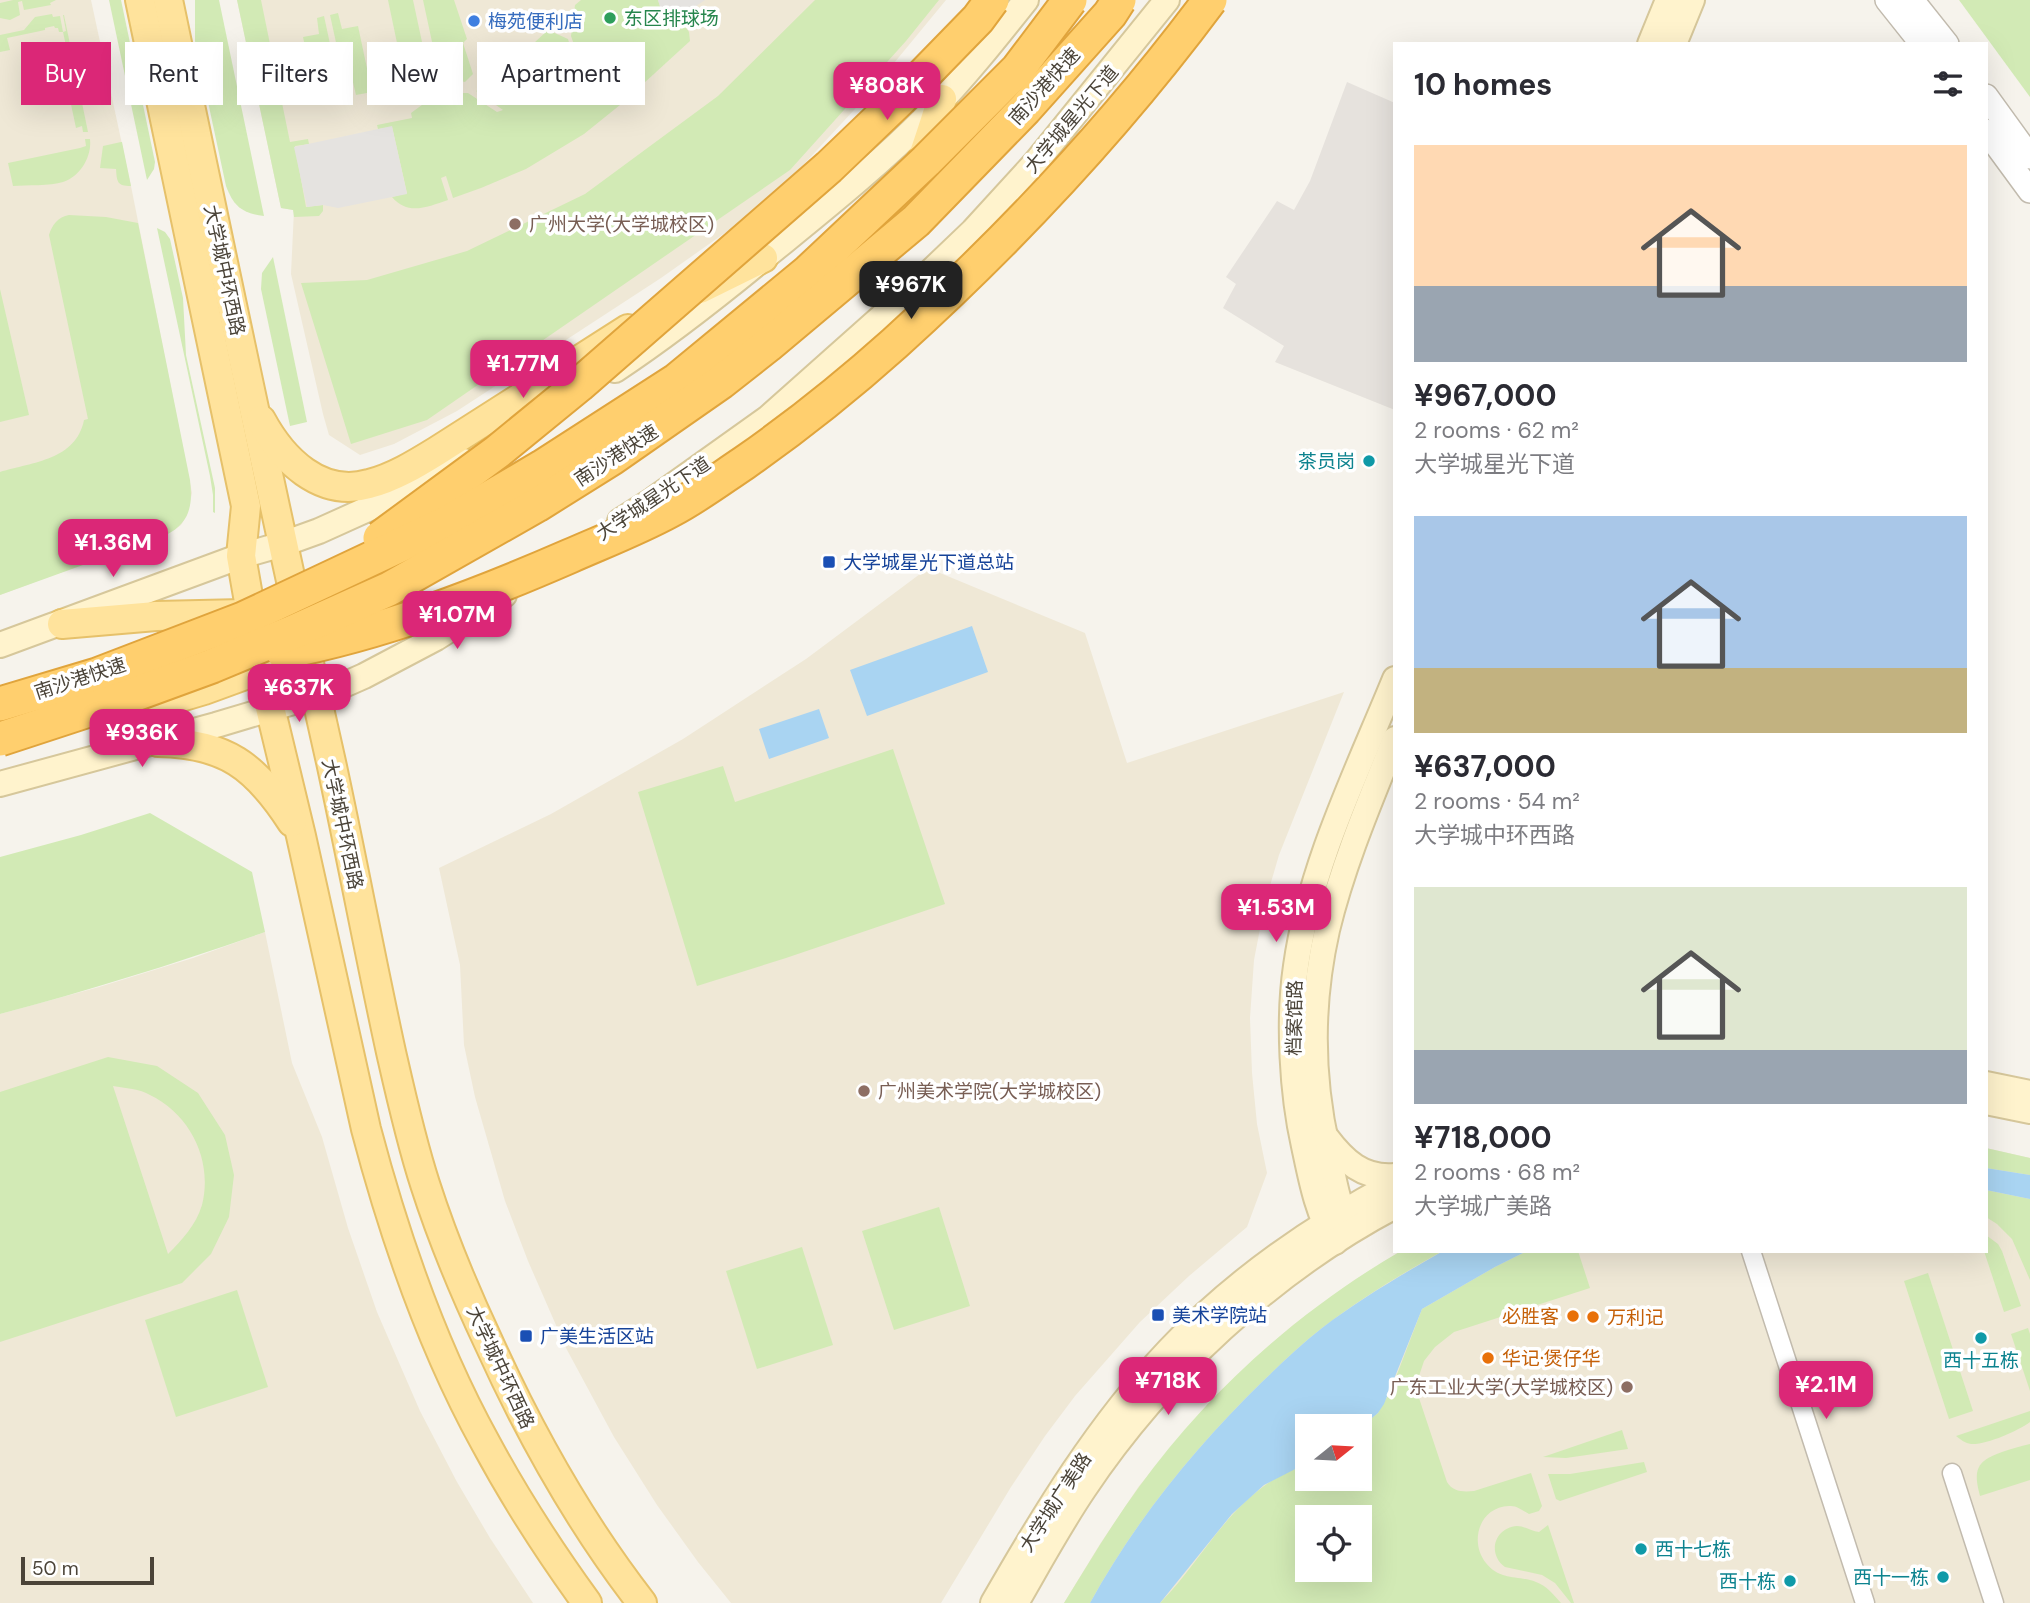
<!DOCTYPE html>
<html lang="en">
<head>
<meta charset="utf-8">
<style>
	:root { --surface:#fff; --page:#f2f2f3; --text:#2b2b33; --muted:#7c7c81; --accent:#db2777 }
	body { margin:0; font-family:"DM Sans","Noto Sans SC",sans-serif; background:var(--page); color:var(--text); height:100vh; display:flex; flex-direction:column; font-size:26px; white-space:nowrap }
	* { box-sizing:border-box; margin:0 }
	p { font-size:23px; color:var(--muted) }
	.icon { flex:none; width:38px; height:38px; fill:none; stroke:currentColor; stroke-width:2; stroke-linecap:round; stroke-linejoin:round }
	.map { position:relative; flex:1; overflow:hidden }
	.sheet { position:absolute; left:1393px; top:42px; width:595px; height:1211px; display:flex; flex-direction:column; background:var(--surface); border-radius:0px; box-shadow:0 7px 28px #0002 }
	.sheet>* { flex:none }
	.banner { position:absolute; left:21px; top:42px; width:665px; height:63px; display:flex; gap:14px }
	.needle { width:46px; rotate:72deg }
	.buttons { position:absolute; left:1295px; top:1414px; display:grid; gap:14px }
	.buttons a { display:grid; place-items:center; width:77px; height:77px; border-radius:0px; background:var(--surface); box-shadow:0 7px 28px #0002; font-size:35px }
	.scale { position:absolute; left:21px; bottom:18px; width:133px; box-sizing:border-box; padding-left:7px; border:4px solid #4b4439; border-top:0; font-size:19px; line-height:24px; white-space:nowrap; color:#4b4439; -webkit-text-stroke:5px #fff; paint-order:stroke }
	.price { position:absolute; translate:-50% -60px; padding:0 16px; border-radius:14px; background:var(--accent); color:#fff; font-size:23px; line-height:46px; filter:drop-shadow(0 2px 4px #0008) }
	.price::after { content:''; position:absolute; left:50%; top:42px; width:21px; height:16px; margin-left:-10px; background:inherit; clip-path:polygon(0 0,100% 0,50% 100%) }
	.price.current { background:#222; color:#fff }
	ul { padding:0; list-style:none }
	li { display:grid; align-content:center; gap:14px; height:371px; padding:0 21px }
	li span { display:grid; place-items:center; height:217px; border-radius:0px; color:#555 }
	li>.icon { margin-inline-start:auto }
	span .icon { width:126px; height:126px; fill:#fffc; stroke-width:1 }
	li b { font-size:30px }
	h2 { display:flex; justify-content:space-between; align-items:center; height:84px; padding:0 21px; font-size:30px }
	.pill { padding:0 24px; border-radius:0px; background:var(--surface); box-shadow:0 7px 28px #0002; font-size:24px; line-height:63px }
	.pill.current { background:var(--accent); color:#fff }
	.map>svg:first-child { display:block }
	.industrial { fill:#e6e2dd }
	.education { fill:#efe8d6; fill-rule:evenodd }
	.green { fill:#d2eab5; fill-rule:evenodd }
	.parking { fill:#e5e3e0 }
	.water { fill:#a9d4f2 }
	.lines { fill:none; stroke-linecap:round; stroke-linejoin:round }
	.minor-casing { stroke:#c2bbae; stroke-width:21 }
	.tertiary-casing { stroke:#c2bbae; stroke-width:26 }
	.secondary-casing { stroke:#d6c79b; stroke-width:28 }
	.primary-casing { stroke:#e6c16a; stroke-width:32 }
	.minor { stroke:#fff; stroke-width:18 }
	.tertiary { stroke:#fff; stroke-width:23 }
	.secondary { stroke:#fff3cd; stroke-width:24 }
	.primary { stroke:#ffe39c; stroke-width:28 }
	.motorway-bridge-casing { stroke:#e0a43c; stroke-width:37; stroke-linecap:butt }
	.motorway-bridge { stroke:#ffcf6e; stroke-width:33 }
	.leisure-dot { fill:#2e9e5b; stroke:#fff; stroke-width:2.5 }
	.shop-dot { fill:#3f7fe0; stroke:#fff; stroke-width:2.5 }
	.education-dot { fill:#8d6e63; stroke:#fff; stroke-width:2.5 }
	.culture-dot { fill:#0f9aa8; stroke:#fff; stroke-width:2.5 }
	.transit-dot { fill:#1a4fb4; stroke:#fff; stroke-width:2.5 }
	.food-dot { fill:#e8710a; stroke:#fff; stroke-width:2.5 }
	.labels { text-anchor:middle; stroke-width:7; stroke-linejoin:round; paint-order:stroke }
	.leisure-label { font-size:19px; fill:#27864d; stroke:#fff; text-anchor:start }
	.shop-label { font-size:19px; fill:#366cbe; stroke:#fff; text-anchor:start }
	.street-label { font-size:19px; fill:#4b4439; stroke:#fff }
	.education-label { font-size:19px; fill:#785e54; stroke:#fff; text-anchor:start }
	.culture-label { font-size:19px; fill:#0d838f; stroke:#fff; text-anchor:end }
	.transit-label { font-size:19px; fill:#164399; stroke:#fff; text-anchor:start }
	.food-label { font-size:19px; fill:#c56008; stroke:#fff; text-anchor:start }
</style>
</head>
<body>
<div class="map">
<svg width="2030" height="1603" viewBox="0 0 2030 1603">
	<rect width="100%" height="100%" fill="#f6f3ec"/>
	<!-- industrial -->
	<polygon class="industrial" points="1347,82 1395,103 1395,410 1275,362 1284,346 1223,308 1236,284 1226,277 1277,201 1294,210 1310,181"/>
	<!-- education -->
	<g class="education">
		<polygon points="0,0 91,0 131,186 192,493 187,515 181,525 174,530 0,595"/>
		<polygon points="237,0 946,0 866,97 770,201 661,278 457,411 394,444 360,455 329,435 323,414 291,274 294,210 281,208"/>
		<polygon points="928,568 1085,633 1127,763 1344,692 1279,855 1265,903 1254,960 1250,1018 1252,1073 1257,1124 1267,1173 1247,1227 1189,1276 1140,1322 1075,1396 1045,1436 1011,1487 941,1603 731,1603 698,1562 657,1505 614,1437 566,1348 528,1261 505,1201 475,1097 464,1045 460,965 439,868 551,814 683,739 806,659"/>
		<polygon points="265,932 292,1063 322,1137 348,1228 377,1312 420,1411 457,1482 490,1538 533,1603 0,1603 0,1014 99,987 193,958"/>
		<path d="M 1986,1148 L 2030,1158 L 2030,1603 L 1064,1603 L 1100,1544 L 1139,1486 L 1211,1400 L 1265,1349 L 1293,1325 L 1353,1281 L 1401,1251 L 1986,1251 ZM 1307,1426 L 1360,1426 L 1360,1479 L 1307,1479 ZM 1307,1517 L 1360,1517 L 1360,1570 L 1307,1570 Z"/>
	</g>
	<!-- green -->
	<g class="green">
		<polygon points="13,0 56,0 50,3 51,5 24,10 22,1 18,2 20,15 10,20 0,18 0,3"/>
		<polygon points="109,0 121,0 155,162 154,169 147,180"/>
		<path d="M 195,0 L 219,0 L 264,216 C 242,213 234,207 226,186 L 195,41 Z"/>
		<polygon points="237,0 261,0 290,142 308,139 309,144 295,146 306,207 323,205 323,211 319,216 294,217 293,210 281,208"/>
		<polygon points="388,0 413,0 428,70 422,96 410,105"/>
		<polygon points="423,0 454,0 467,39 463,43 473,74 465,82 448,78 437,65"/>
		<path d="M 581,0 L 658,0 L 666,25 L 679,17 L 689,32 L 690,41 L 620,105 L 584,134 L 526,169 L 481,188 L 453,198 L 446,176 L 441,178 L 448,200 C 427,207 408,216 392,197 L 407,193 L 392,127 L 378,129 L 377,125 L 412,118 L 411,113 L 445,88 L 459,93 L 468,93 L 497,112 L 503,110 L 476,91 L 493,81 L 548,30 L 568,39 L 574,59 L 579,59 L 571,36 L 575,5 Z"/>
		<polygon points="815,0 939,0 906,41 790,170 427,420 351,444 301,283 367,280 467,251 585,194 718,96"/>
		<polygon points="1959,0 2030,0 2030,97"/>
		<polygon points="338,13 342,29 358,26 372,92 356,95 352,78 344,79 330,15"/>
		<polygon points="52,14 53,17 60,16 63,32 66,31 63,15 64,15 88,132 83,132 82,126 76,128 61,57 68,55 63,32 59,32 58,28 55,28 54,26 45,28 45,30 7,38 10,50 0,52 0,35 24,30 35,17"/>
		<polygon points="324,16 338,81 330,82 333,100 317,103 303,37 319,34 317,18"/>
		<path d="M 85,139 L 90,139 C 92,156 81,176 63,182 C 50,186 27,185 13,186 L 8,163 L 80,148 L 86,146 Z"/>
		<path d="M 121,142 L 122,142 L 131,186 C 117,186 117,182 116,169 L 100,168 L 103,146 Z"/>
		<path d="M 69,215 L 106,217 L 138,223 L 190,480 C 193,505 190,523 166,535 L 0,595 L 0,472 C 33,462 76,460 84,420 L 88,419 L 49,235 C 52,225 58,217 69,215 Z"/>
		<polygon points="157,228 165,232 170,239 183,298 186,355 215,488 215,513 213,512 213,495 210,476"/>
		<polygon points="273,257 307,422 290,426 261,289 262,273"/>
		<polygon points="0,289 29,415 0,422"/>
		<polygon points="893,749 945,904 786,958 697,986 638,792 723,766 735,802"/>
		<path d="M 150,813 L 252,872 L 265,932 C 177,963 90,990 0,1014 L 0,857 L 81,835 Z"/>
		<path d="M 108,1057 L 157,1066 L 198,1093 L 225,1135 L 234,1175 L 229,1217 L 211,1254 L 182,1283 L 0,1342 L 0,1092 ZM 113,1086 C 125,1088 140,1089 150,1095 C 191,1115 213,1161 202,1205 C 196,1225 182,1240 168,1254 Z"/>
		<polygon points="1986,1148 2030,1158 2030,1175 1986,1168"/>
		<polygon points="1986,1190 2030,1199 2030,1280 2012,1239 1997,1224 1986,1217"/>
		<polygon points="939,1207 970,1306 894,1330 862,1231"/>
		<polygon points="1986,1235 1998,1244 2002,1251 2021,1306 2004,1312 1984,1251 1986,1251"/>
		<polygon points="802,1247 833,1345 757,1369 726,1271"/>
		<path d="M 1401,1251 L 1443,1251 C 1401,1274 1360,1299 1322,1328 C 1301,1344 1282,1363 1263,1381 C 1196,1446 1135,1521 1090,1603 L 1064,1603 C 1088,1564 1112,1524 1139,1487 C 1208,1392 1299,1310 1401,1251 Z"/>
		<path d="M 1527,1251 L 1578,1251 L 1590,1288 L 1454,1332 L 1435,1347 L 1424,1361 L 1419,1376 L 1417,1392 L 1447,1482 C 1453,1492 1463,1492 1474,1491 L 1531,1473 L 1542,1506 L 1539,1511 L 1529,1514 C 1523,1511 1517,1505 1509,1506 C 1479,1507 1469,1542 1486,1563 C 1500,1581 1518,1575 1536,1582 C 1547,1586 1554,1595 1561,1603 L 1160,1603 C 1197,1566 1221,1517 1264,1486 C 1277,1476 1293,1470 1307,1463 L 1307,1479 L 1360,1479 L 1360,1428 L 1378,1413 L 1391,1390 L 1422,1309 L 1495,1267 ZM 1307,1517 L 1360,1517 L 1360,1570 L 1307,1570 Z"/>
		<polygon points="1928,1273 1973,1411 1949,1419 1904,1281"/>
		<polygon points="237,1290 268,1387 176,1417 145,1320"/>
		<polygon points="2028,1328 2030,1334 2030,1391 2011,1334"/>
		<path d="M 2030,1411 L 2030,1422 C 2018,1431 1986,1445 1971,1444 C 1965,1443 1961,1440 1956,1436 Z"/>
		<polygon points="1622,1430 1628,1449 1566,1458 1543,1457"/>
		<path d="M 2030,1444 L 2030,1480 L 1980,1496 C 1973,1470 1976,1461 2002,1452 C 2011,1449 2020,1446 2030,1444 Z"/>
		<polygon points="1644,1462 1647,1472 1560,1501 1556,1499 1548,1474 1570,1474"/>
		<path d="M 1548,1525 L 1574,1603 L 1571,1603 L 1555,1583 L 1542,1575 L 1505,1567 C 1487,1554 1494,1528 1517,1526 C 1524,1526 1531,1531 1539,1532 Z"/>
	</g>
	<!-- parking -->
	<g class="parking">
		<polygon points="658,0 705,0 666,26"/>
		<polygon points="392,126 407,194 338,208 323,205 307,207 294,147"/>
	</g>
	<!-- water -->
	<g class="water">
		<polygon points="972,626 988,672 867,716 850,670"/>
		<polygon points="819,709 829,738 769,759 759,729"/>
		<polygon points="1986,1168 2030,1175 2030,1199 1986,1190"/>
		<path d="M 1443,1251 L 1527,1251 L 1495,1267 L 1422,1309 L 1384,1404 L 1378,1413 L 1360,1428 L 1360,1426 L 1307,1426 L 1307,1463 L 1264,1485 L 1232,1514 L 1160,1603 L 1090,1603 C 1135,1521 1196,1446 1263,1381 C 1282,1363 1301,1344 1322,1328 C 1360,1299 1401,1275 1443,1251 Z"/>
	</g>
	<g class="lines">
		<!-- minor casing -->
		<g class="minor-casing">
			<g id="minor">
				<polyline points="1751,1251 1865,1603"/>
				<polyline points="1952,1473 1994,1603"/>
			</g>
		</g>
		<!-- tertiary casing -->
		<g class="tertiary-casing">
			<g id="tertiary">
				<polyline points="1887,0 1922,44"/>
				<polyline points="1912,0 1947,44"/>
				<polyline points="1986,96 2030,157"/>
				<polyline points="1986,131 2030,191"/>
			</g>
		</g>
		<!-- secondary casing -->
		<g class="secondary-casing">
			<g id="secondary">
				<polyline points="1650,44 1668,0"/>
				<polyline points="1674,44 1692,0"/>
				<path d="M 615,370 C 671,333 720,294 772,251 C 826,207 880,164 929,114 C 964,78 995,39 1026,0"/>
				<polyline points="620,521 653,500 768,418 904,297 973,231 1036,162 1167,0"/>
				<polyline points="0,645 241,556 283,544 319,531 412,489 464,461"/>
				<polyline points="0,784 216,725 330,691 364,676 436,638 504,595"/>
				<polyline points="1986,1084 2030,1093"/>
				<polyline points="1986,1102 2030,1111"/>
				<path d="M 1326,1137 C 1344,1161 1363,1179 1395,1176"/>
				<path d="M 1348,1224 C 1336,1200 1333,1173 1327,1147 C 1311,1076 1311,1001 1327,930 C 1343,864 1370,801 1395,739"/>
				<path d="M 1335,1242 C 1317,1213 1311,1179 1304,1146 C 1292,1093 1288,1020 1296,966 C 1310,866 1357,772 1395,679"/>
				<path d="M 993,1603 C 1044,1514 1098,1425 1169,1350 C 1233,1282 1312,1227 1395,1183"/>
				<path d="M 1016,1603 C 1038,1565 1059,1526 1084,1489 C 1161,1374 1272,1271 1395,1206"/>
			</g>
		</g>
		<!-- primary casing -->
		<g class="primary-casing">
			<g id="primary">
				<path d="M 140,0 L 246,506 L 241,556 L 261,670 L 301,836 L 366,1129 C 394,1235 432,1346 485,1442 C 515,1498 550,1552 587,1603"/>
				<path d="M 168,0 C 221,254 274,509 331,762 C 352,859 370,956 391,1052 C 401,1096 411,1141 425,1184 C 442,1237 464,1290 488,1341 C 530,1434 579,1522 642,1603"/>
				<path d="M 860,251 C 873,238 887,226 897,211 C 917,184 931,131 942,99"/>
				<polyline points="700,289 763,258"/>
				<path d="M 261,420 C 282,459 320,498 369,484 C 393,478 416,464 437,451 L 628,329"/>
				<polyline points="62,624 156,616 243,614"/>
				<polyline points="107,719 204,690 278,663"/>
				<path d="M 158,742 C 225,743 256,766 292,822"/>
			</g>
		</g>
		<!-- minor -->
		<use href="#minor" class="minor"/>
		<!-- tertiary -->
		<use href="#tertiary" class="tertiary"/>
		<!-- secondary -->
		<use href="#secondary" class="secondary"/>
		<!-- primary -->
		<use href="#primary" class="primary"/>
		<!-- motorway-bridge casing -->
		<g class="motorway-bridge-casing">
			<g id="motorway-bridge">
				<polyline points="380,538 497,452 579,385 829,167 900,99 978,19 992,0"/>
				<path d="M 283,652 C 382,633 478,596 570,556 C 604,541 638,528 671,510 C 696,497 720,479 744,463 C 797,426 847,386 895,343 C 1011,238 1117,125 1210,0"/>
				<polyline points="0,704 97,675 243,619 447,523 542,467 677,380 808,272 926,161 1018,69 1070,0"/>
				<polyline points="0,739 119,700 212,666 291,633 389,589 537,505 612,458 721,382 768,345 916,221 1025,109 1110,14 1119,0"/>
			</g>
		</g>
		<!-- motorway-bridge -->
		<use href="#motorway-bridge" class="motorway-bridge"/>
	</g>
	<!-- markers -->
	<circle class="leisure-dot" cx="610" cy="18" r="7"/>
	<circle class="shop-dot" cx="474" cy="21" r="7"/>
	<g class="education-dot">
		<circle cx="515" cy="224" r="7"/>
		<circle cx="864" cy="1091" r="7"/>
		<circle cx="1627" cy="1387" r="7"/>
	</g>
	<g class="culture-dot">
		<circle cx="1369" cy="461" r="7"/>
		<circle cx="1981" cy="1338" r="7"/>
		<circle cx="1641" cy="1549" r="7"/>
		<circle cx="1943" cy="1577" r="7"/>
		<circle cx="1790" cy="1581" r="7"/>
	</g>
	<g class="transit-dot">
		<rect x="822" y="555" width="14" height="14" rx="3.5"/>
		<rect x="1151" y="1308" width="14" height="14" rx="3.5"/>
		<rect x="519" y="1329" width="14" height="14" rx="3.5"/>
	</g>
	<g class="food-dot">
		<circle cx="1573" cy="1316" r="7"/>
		<circle cx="1593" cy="1317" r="7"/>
		<circle cx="1488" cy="1358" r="7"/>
	</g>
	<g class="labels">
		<!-- leisure labels -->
		<g class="leisure-label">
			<text x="624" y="25">东区排球场</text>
		</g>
		<!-- shop labels -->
		<g class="shop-label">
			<text x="488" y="28">梅苑便利店</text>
		</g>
		<!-- street labels -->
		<g class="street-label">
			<text transform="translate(1044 86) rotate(-48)" y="7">南沙港快速</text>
			<text transform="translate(1071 119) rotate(-50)" y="7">大学城星光下道</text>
			<text transform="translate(225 270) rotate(78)" y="7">大学城中环西路</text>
			<text transform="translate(616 455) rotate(-33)" y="7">南沙港快速</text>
			<text transform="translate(653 498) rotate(-34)" y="7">大学城星光下道</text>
			<text transform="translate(80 678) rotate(-18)" y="7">南沙港快速</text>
			<text transform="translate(343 824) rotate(78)" y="7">大学城中环西路</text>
			<text transform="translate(1294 1018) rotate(-89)" y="7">档案馆路</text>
			<text transform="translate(501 1367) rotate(65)" y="7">大学城中环西路</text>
			<text transform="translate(1055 1502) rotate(-57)" y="7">大学城广美路</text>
		</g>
		<!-- education labels -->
		<g class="education-label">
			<text x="529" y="231">广州大学(大学城校区)</text>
			<text x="878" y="1098">广州美术学院(大学城校区)</text>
			<text x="1613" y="1394" text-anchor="end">广东工业大学(大学城校区)</text>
		</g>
		<!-- culture labels -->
		<g class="culture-label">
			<text x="1355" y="468">茶员岗</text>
			<text x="1981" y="1367" text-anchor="middle">西十五栋</text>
			<text x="1655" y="1556" text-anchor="start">西十七栋</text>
			<text x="1929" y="1584">西十一栋</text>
			<text x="1776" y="1588">西十栋</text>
		</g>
		<!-- transit labels -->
		<g class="transit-label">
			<text x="843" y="569">大学城星光下道总站</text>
			<text x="1172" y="1322">美术学院站</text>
			<text x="540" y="1343">广美生活区站</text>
		</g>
		<!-- food labels -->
		<g class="food-label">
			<text x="1559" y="1323" text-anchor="end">必胜客</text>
			<text x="1607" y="1324">万利记</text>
			<text x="1502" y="1365">华记·煲仔华</text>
		</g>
	</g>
</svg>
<div class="buttons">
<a><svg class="needle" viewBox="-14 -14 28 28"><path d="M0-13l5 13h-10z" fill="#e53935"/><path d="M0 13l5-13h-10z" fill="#7c7c81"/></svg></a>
<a><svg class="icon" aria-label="locate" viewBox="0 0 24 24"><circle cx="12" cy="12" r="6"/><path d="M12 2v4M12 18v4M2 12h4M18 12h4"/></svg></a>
</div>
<div class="scale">50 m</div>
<b class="price" style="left:887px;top:122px">¥808K</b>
<b class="price current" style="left:911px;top:321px">¥967K</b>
<b class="price" style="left:523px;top:400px">¥1.77M</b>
<b class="price" style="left:113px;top:579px">¥1.36M</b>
<b class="price" style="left:457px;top:651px">¥1.07M</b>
<b class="price" style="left:299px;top:724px">¥637K</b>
<b class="price" style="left:142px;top:769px">¥936K</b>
<b class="price" style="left:1276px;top:944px">¥1.53M</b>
<b class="price" style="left:1168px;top:1417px">¥718K</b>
<b class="price" style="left:1826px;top:1421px">¥2.1M</b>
<div class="banner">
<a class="pill current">Buy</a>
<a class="pill">Rent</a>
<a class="pill">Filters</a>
<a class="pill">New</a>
<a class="pill">Apartment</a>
</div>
<section class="sheet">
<h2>10 homes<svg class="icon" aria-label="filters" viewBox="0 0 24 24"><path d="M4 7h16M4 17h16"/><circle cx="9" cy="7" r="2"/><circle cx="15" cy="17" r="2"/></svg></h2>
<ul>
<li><span style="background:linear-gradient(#ffd9b3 65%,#9aa5b1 0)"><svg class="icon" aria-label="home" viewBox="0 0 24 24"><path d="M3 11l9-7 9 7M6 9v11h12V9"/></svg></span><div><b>¥967,000</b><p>2 rooms · 62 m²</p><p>大学城星光下道</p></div></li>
<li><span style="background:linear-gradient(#a9c7e8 70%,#c2b280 0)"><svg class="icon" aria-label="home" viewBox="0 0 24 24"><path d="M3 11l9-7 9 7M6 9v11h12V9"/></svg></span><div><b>¥637,000</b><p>2 rooms · 54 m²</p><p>大学城中环西路</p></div></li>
<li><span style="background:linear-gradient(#dfe7d0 75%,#9aa5b1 0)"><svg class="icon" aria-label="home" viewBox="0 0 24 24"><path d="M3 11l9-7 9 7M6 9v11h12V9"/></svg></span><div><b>¥718,000</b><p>2 rooms · 68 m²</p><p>大学城广美路</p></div></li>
</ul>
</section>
</div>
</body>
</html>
